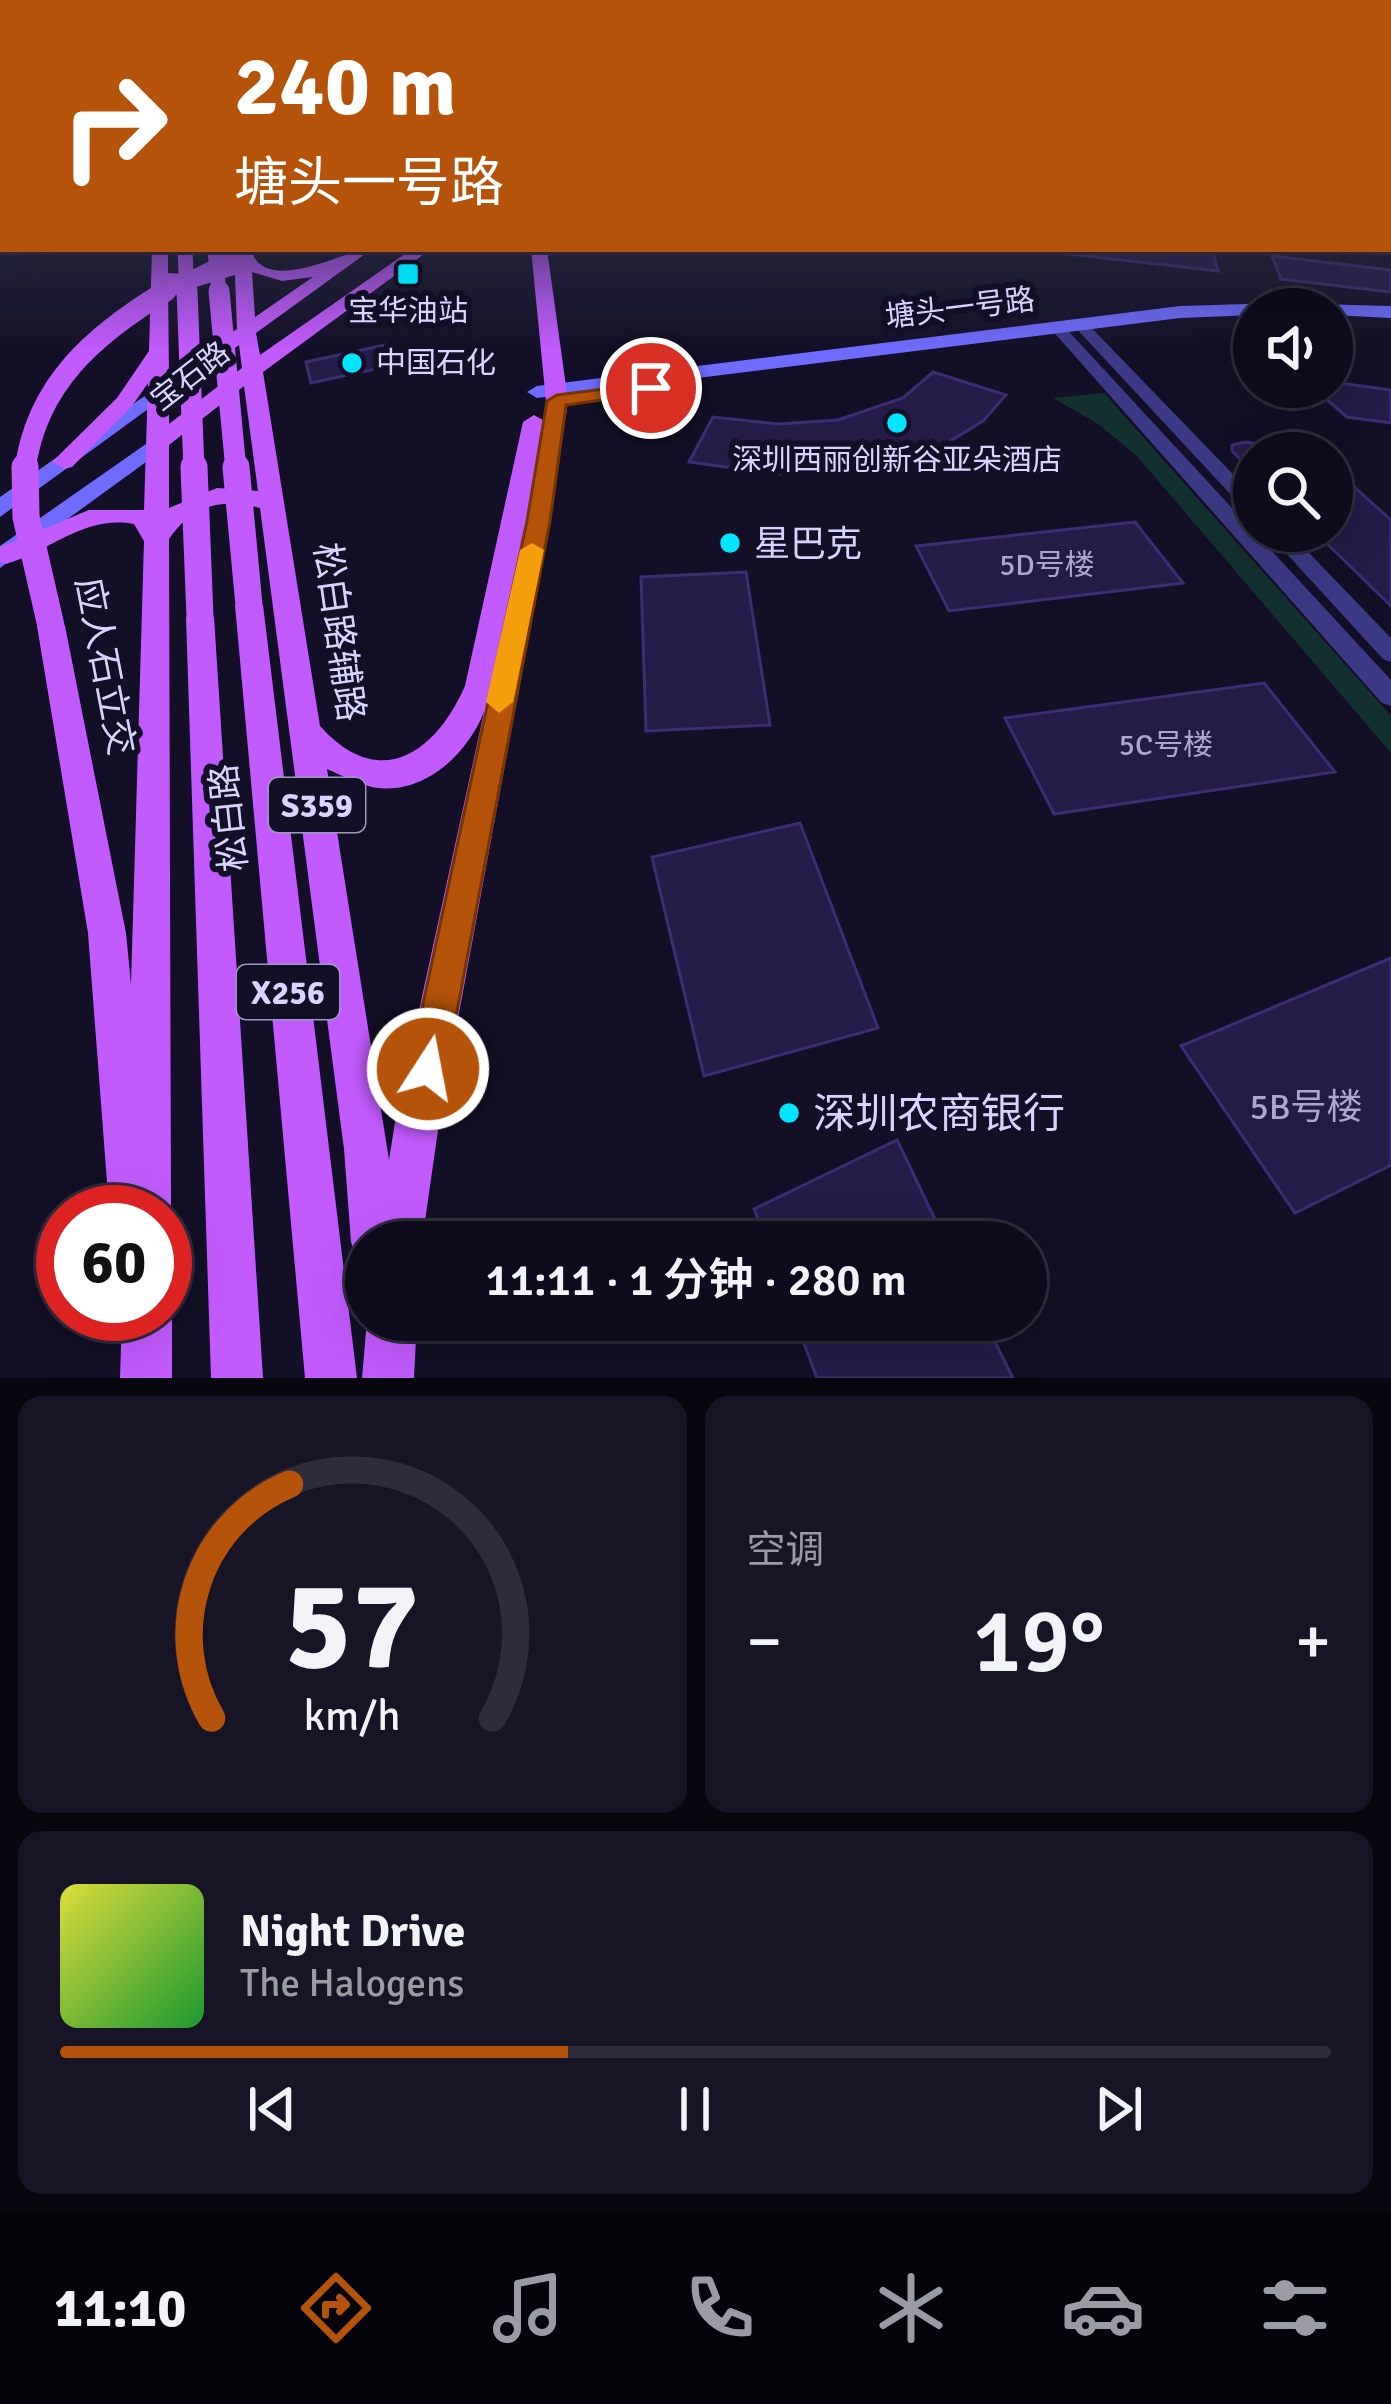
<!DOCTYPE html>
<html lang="zh">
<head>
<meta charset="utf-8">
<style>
  body { margin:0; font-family:Signika,"Noto Sans SC",sans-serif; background:#171425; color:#f1f3f6; height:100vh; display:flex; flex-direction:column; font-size:45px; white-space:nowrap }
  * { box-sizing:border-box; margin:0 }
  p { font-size:39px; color:#9b9ba3 }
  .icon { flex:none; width:66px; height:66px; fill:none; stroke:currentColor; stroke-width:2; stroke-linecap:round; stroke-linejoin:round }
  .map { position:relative; height:1378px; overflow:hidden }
  .sheet { display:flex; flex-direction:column; gap:18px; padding:18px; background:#08060f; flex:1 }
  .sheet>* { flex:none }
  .hud { position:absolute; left:0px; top:0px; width:1392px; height:252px; box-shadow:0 12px 48px #0002,0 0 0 3px #2e2b3b; background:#b45309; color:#fff; overflow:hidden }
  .buttons { position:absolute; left:1233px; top:288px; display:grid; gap:24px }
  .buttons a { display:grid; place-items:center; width:120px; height:120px; border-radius:50%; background:#0e0b1c; box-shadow:0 12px 48px #0002,0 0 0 3px #2e2b3b; font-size:60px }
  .speed { position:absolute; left:36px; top:1185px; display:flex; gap:24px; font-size:60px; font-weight:700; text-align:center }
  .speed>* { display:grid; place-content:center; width:156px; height:156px; border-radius:50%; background:#0e0b1c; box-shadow:0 12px 48px #0002,0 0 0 3px #2e2b3b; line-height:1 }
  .speed .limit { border:18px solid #d22; background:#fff; color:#111 }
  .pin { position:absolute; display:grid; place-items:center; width:102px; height:102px; color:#fff; margin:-51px; border:6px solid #fff; border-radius:50%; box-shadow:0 3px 12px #0007 }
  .me { position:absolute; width:132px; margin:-66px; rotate:11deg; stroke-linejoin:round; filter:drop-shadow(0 0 9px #0008) }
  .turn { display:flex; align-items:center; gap:42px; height:252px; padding:0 36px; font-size:54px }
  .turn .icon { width:156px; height:156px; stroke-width:2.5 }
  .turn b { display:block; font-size:84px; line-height:102px }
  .big { font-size:90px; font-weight:600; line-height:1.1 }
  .sheet .card { flex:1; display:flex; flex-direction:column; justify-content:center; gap:18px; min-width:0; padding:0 42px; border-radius:24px; background:#171425 }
  .sheet .dial { align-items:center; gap:0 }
  .dial svg { height:312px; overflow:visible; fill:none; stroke:#2e2b3b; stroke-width:7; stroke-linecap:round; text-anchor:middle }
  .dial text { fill:#f1f3f6; stroke:none }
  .song { display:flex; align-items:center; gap:36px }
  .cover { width:144px; height:144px; border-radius:18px; background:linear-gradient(135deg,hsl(60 70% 55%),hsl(130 70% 35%)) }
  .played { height:12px; border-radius:6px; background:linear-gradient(90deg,#b45309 40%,#2e2b3b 40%) }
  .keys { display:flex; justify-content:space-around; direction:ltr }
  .heat { display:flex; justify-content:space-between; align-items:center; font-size:66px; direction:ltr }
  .sheet .tiles { flex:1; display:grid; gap:18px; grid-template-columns:1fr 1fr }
  .card:last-child { grid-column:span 2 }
  .trip { position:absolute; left:345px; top:1221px; width:702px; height:120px; border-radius:60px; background:#0e0b1c; box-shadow:0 12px 48px #0002,0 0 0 3px #2e2b3b; font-weight:600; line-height:120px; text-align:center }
  .tabs { display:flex; height:192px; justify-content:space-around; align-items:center; background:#06040b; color:#9b9ba3 }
  .tabs .icon { width:84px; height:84px }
  .tabs .selected { color:#b45309 }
  .tabs b { font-size:54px; color:#f1f3f6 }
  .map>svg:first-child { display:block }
  .green { fill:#12302f }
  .building { fill:#241b47; stroke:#3b2d73; stroke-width:3 }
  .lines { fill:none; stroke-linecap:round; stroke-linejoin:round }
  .street { fill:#3d3a85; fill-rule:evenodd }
  .secondary { fill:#6f6bff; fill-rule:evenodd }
  .primary { fill:#c25bff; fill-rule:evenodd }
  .primary-bridge-far2 { stroke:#c25bff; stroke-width:15 }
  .primary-bridge-far1 { stroke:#c25bff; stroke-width:21 }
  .primary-bridge { stroke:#c25bff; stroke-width:27 }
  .route { fill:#b45309; stroke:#753606; stroke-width:3 }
  .slow { fill:#f59e0b }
  .poi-dot { fill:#00e5ff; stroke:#130f26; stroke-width:4.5 }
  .labels { text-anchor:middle; stroke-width:12; stroke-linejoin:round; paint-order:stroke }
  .far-street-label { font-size:30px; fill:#d9d4ff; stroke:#130f26 }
  .far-poi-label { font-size:30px; fill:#d9d4ff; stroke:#130f26 }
  .number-label { font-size:30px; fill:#aca6d1 }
  .shield { fill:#130f26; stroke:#9e99be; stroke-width:3 }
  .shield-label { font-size:33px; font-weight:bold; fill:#d9d4ff }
  .poi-label { font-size:36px; fill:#d9d4ff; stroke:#130f26; text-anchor:start }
  .street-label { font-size:36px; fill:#d9d4ff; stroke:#130f26 }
  .near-number-label { font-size:36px; fill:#aca6d1 }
  .near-poi-label { font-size:42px; fill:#d9d4ff; stroke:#130f26; text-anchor:start }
</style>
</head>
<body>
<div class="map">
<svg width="1391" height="1378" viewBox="0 0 1391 1378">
  <rect width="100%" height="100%" fill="#130f26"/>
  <path class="green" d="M1104,393L1391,716V753L1137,456L1098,424L1053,398Z"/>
  <path class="building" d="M1051,249H1212L1218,271L1051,252Z
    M1272,256L1391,270V292L1281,279Z
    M390,344L399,364L311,383L306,362Z
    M933,372L1006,395L983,421L947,443L872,466L780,474L689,462L713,417L778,424L838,420L903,398Z
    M1332,382L1391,390V423L1347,417L1312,387H1332Z
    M1246,442L1315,453H1254V473L1232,451V445Z
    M1332,467L1391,520V606L1314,531H1332Z
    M1135,522L1183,583L949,611L916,546Z
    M746,572L770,725L646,731L641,577Z
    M1264,683L1335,772L1054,814L1005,718Z
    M800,823L878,1028L704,1076L652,857Z
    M1391,958V1165L1295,1213L1181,1046Z
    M897,1140L946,1242H767L754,1209Z
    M795,1320H984L1013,1378H817Z"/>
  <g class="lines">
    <path class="street" d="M0,183H3V189H0Z
      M1074,320H1084L1254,496V514L1247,512L1074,326Z
      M1051,323H1061L1391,680V706L1382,703L1051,329Z
      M1266,531H1288L1391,638V662L1383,659Z"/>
    <path class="secondary" d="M1281,303L1391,306V318L1332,315V309H1254V315L1180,318L537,398L527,392L537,386L1180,306Z
      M159,386L166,388V396L0,517V497Z
      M156,437L167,444L164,449L0,568V546Z"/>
    <path class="primary" d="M152,249H168V273L205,275L230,263L234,249H250C266,298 344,249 372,249L256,333L260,355L412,249H431L263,372L320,726C379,792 435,754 465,686L523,422L534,415L543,420L546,401L531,249H547L568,401L550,521L440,1116L422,1242H366V1262L357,1259L351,1242L344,1149L260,508C223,497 191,506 169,539L171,1212L165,1227V1212H111L109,1208L88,933L37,626L51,616L65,626L126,933L131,985L144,541L134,524C84,515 51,551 6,564L0,562V547L89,510H144L148,383L132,406L72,467L64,469L52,462L117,398L149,351ZM252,272L282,281L313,277L255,317ZM235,275L237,329L169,376L168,284L196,287ZM239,345L242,368L169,424V391ZM244,386L258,491L217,488L169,508V445ZM484,712L396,1116L389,1160L327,769C341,775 357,784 372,787C422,797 467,755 484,712Z
      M249,595L263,605L357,1378H305L235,605Z
      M200,607L214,617L263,1378H211L186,617Z
      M165,1298L172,1314V1378H120L122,1314H165Z
      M367,1320H417L414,1378H362Z"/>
    <path class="primary-bridge-far2" d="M215,250L219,294
      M185,252L187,294
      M161,294L250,249"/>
    <path class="primary-bridge-far1" d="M187,291L194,470
      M219,291L236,470
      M25,470C36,384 95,334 166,291"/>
    <path class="primary-bridge" d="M25,467L26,517L51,626
      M194,467L200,617
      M236,467L249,605"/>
  </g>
  <linearGradient id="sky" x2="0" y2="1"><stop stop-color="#0a0815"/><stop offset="0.45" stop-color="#333752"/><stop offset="1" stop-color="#333752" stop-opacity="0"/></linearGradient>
  <rect width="1391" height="351" fill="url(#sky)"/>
  <path class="route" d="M651,383L658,384V392L566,405L550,521L446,1069L441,1082L428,1088L414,1082L409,1069L527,521L547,401L557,395Z"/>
  <path class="slow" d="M532,543L544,550L513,702L499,713L486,702L520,550Z"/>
  <g class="poi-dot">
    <rect x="396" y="262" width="24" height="24" rx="6"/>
    <circle cx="352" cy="363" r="12"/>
    <circle cx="897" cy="423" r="12"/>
    <circle cx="730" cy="543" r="12"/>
    <circle cx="789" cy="1113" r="12"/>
  </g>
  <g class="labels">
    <g class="far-street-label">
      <text transform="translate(960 308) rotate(-7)" y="10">塘头一号路</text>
      <text transform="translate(190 376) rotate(-38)" y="10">宝石路</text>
    </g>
    <g class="far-poi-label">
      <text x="408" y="321">宝华油站</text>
      <text x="376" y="373" text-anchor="start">中国石化</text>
      <text x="897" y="470">深圳西丽创新谷亚朵酒店</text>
    </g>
    <g class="number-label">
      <text x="1047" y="575">5D号楼</text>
      <text x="1166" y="755">5C号楼</text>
    </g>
    <g class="shield">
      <rect x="269" y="778" width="96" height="54" rx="9"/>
      <rect x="237" y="965" width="102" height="54" rx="9"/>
    </g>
    <g class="shield-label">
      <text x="317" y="817">S359</text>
      <text x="288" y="1004">X256</text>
    </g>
    <g class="poi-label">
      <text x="754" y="556">星巴克</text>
    </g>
    <g class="street-label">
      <text transform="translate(340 632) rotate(82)" y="13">松白路辅路</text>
      <text transform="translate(106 666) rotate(79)" y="13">应人石立交</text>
      <text transform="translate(228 818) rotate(-96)" y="13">松白路</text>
    </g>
    <g class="near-number-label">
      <text x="1306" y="1119">5B号楼</text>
    </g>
    <g class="near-poi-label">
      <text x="813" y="1128">深圳农商银行</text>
    </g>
  </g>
</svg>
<div class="buttons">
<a><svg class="icon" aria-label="sound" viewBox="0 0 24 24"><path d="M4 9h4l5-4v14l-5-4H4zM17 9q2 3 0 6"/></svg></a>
<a><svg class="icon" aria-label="search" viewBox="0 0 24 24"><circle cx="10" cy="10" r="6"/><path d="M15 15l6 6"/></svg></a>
</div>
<div class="speed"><div class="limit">60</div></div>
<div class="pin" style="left:651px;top:388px;background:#d93025"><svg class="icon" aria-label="arrive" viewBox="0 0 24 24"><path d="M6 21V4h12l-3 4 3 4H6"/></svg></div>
<svg class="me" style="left:428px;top:1069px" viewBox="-20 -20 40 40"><circle r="17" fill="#b45309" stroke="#fff" stroke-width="3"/><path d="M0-11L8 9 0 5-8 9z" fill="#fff"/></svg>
<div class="trip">11:11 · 1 分钟 · 280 m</div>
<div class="hud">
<div class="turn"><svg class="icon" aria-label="right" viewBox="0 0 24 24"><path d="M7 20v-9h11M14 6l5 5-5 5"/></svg><div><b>240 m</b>塘头一号路</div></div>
</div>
</div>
<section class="sheet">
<div class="tiles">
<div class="card dial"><svg viewBox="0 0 100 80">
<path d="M14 69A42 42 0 1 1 86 69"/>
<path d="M14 69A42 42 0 0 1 34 9" stroke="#b45309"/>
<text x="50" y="56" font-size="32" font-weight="700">57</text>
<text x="50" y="72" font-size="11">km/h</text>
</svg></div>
<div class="card"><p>空调</p>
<div class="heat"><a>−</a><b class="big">19°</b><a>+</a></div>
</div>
<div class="card">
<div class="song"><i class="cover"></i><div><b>Night Drive</b><p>The Halogens</p></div></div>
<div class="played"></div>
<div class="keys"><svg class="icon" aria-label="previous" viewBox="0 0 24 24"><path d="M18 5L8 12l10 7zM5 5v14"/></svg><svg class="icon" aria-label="pause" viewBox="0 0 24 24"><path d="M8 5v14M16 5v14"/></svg><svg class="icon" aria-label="next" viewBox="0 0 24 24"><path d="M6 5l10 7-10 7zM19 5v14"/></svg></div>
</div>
</div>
</section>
<nav class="tabs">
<b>11:10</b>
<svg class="icon selected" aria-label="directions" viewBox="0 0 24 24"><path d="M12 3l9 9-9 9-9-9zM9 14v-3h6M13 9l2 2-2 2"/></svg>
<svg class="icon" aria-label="music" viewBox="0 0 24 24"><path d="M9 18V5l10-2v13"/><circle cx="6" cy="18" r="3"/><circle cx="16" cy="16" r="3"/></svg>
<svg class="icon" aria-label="phone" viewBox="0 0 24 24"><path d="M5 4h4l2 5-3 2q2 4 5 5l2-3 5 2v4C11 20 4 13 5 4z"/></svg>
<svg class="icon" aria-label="climate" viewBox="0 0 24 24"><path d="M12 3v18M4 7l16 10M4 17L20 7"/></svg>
<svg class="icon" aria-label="car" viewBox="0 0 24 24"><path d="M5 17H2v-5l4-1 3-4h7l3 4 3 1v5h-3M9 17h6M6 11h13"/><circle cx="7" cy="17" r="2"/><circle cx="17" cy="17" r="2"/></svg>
<svg class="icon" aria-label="filters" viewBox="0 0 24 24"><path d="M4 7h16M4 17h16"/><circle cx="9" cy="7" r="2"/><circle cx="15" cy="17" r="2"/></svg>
</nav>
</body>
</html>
